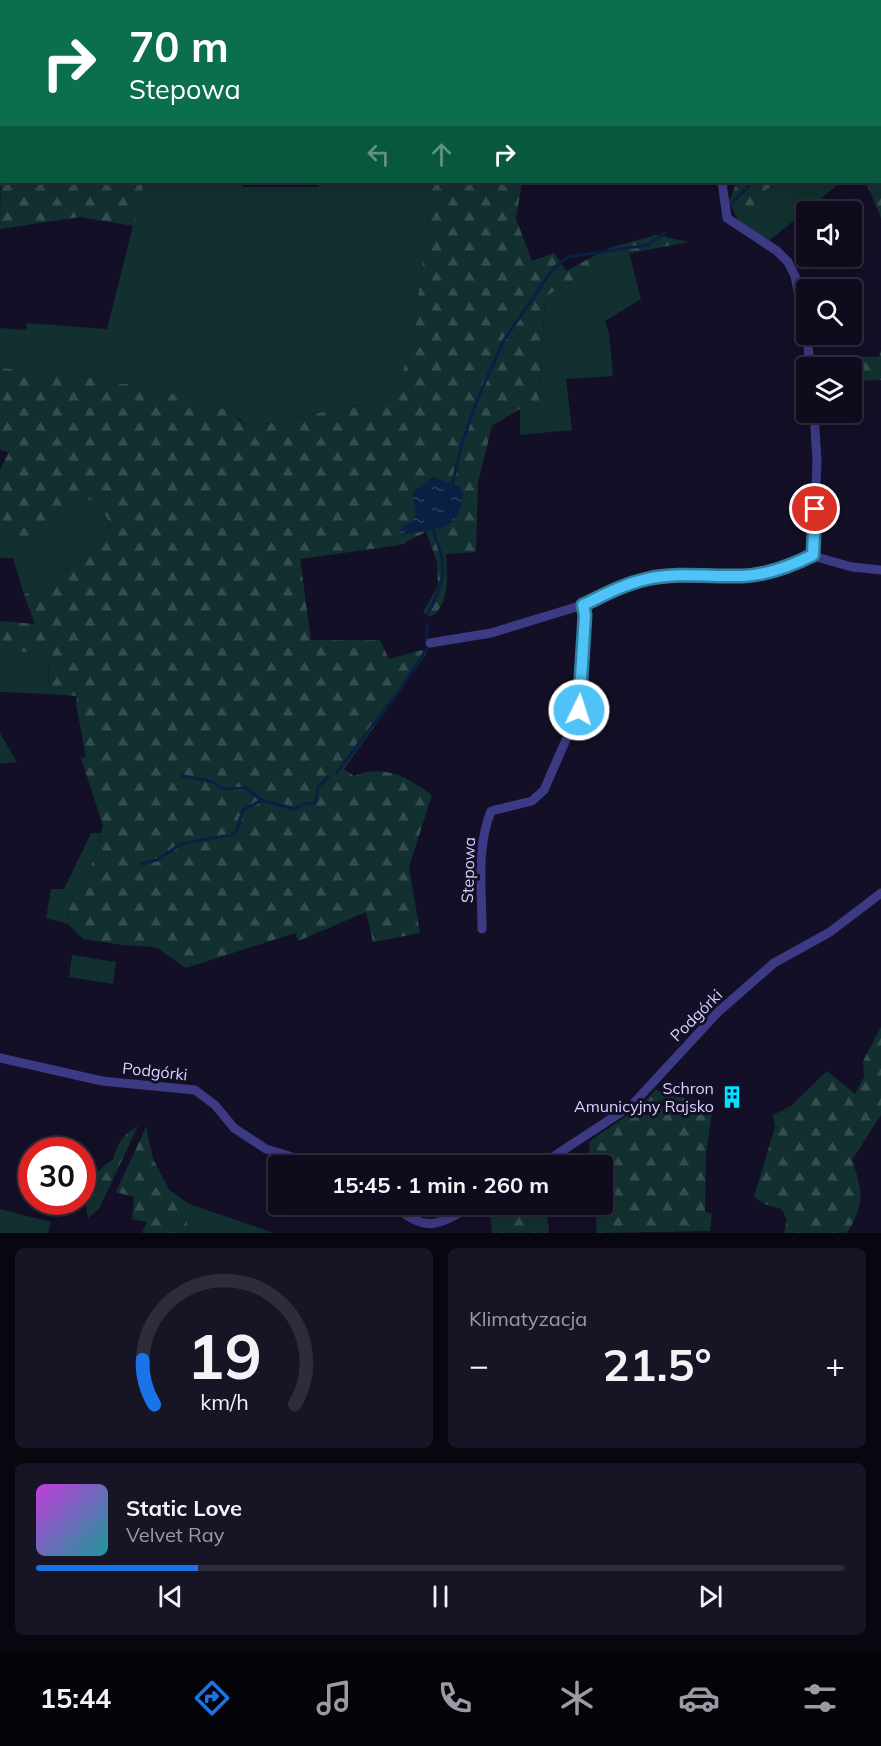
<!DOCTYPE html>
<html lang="pl">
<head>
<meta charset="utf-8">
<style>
  body { margin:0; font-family:Mulish,sans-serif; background:#171425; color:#f1f3f6; height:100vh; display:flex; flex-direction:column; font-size:22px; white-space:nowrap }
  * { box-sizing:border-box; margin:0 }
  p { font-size:20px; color:#9b9ba3 }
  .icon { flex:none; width:33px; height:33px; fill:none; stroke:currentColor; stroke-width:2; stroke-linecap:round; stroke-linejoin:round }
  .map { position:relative; height:1233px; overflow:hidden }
  .sheet { display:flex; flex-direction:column; gap:15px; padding:15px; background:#08060f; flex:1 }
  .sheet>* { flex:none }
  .top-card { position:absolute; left:0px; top:0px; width:882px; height:183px; box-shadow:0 3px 15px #0003,0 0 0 2px #2e2b3b; background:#0b6e4f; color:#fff; overflow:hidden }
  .tools { position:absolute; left:796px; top:201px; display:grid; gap:12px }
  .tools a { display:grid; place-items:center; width:66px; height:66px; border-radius:6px; background:#0e0b1c; box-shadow:0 3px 15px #0003,0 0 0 2px #2e2b3b; font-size:30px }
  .speed { position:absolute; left:18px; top:1137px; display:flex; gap:12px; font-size:30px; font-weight:700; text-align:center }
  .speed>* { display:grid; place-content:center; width:78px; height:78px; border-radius:50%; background:#0e0b1c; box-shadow:0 3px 15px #0003,0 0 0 2px #2e2b3b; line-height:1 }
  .speed .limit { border:9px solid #d22; background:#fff; color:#111 }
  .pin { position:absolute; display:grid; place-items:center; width:51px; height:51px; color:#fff; margin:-26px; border:3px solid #fff; border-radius:50%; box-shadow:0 2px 6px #0007 }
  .me { position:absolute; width:66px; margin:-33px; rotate:4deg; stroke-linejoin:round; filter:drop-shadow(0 0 4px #0008) }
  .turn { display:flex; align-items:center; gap:21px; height:126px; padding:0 30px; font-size:27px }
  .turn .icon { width:78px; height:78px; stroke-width:2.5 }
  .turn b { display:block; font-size:42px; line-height:51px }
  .lanes { display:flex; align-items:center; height:57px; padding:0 30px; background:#0003; justify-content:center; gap:30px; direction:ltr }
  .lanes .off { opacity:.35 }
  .big { font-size:45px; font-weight:700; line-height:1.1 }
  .sheet .tile { flex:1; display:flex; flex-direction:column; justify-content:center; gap:9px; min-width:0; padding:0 21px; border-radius:9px; background:#171425 }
  .sheet .dial { align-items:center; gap:0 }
  .dial svg { height:156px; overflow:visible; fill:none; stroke:#2e2b3b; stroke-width:7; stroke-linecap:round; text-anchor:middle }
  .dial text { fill:#f1f3f6; stroke:none }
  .song { display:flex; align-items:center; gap:18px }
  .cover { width:72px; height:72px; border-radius:9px; background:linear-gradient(135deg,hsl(290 70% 55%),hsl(180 70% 35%)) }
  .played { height:6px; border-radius:3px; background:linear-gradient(90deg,#1a73e8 20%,#2e2b3b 20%) }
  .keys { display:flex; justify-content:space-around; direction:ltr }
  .heat { display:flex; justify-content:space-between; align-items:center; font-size:33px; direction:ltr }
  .sheet .tiles { flex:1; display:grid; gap:15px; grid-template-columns:1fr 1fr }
  .tile:last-child { grid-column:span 2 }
  .trip { position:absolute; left:268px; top:1155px; width:345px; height:60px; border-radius:6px; background:#0e0b1c; box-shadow:0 3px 15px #0003,0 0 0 2px #2e2b3b; font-weight:700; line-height:60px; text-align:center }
  .tabs { display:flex; height:96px; justify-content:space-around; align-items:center; background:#06040b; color:#9b9ba3 }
  .tabs .icon { width:42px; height:42px }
  .tabs .current { color:#1a73e8 }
  .tabs b { font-size:27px; color:#f1f3f6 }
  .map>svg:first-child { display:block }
  .grass { fill:#12302f }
  .forest { fill:url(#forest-firs) }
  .water { fill:url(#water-ripples) }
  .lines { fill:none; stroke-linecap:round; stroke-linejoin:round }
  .stream { stroke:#0a1f44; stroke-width:3 }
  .street { stroke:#3d3a85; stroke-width:9 }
  .secondary { stroke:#6f6bff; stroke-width:14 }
  .route-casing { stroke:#337fa1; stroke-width:15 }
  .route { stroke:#4fc3f7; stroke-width:10 }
  .labels { text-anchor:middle; stroke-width:6; stroke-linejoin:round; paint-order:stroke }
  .street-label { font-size:16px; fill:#d9d4ff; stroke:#130f26 }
  .poi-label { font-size:16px; fill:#d9d4ff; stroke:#130f26; text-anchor:end }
</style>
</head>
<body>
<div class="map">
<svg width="881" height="1233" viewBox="0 0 881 1233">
  <defs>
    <pattern id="forest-firs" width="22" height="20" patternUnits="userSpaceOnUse" patternTransform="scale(1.5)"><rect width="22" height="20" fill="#12302f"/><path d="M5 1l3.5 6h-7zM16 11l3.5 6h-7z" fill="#344d4e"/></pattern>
    <pattern id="water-ripples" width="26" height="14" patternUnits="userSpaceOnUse" patternTransform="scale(1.5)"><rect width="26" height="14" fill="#0a1f44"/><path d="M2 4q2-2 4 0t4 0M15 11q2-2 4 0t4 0" fill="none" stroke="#2d3f60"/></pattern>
  </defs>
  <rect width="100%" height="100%" fill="#130f26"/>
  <path class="grass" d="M732,0H831L832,1H731Z
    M144,182H242L243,187H318L319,182H433L413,337L395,398L248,427L240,419L136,383L109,385L82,375L0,368V328L27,330V323L107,329Z
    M784,182H820L825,184L828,182H841L769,241L739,222L767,189Z
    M629,252L641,299L605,321L609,333L613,376L566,379L572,430L520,435V409L539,405L545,297L610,257Z
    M94,497L109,521L103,544L90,556L24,595L13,558H0V536L28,540L46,533L72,507Z
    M0,649L49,655L48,694L0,692Z
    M0,733L17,762L0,764Z
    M91,833H101L95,858L69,904L68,924L46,918L51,889H64Z
    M72,955L116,962L113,984L69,977Z
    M168,1189L189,1204L274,1233H187V1223Z
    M0,1209L51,1222L48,1233H0Z"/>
  <path class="forest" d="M881,147V218L866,182H880Z
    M1,160L2,182H144L134,226L80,217L0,229Z
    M433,182H522L516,219L532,261L554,253L566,271L609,248L656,235L689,242L610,257L545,297L539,405L520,409L492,426L478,482L476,552L446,554C447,572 451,606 430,617L423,612L438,586L437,562L426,532L400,545L300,559L311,640H380L389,659L422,650L427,653L344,769L354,776C384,764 408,777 432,795L409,867L420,933L373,942L366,912L298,941L295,933L186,968L156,947L122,945L83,939L68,924L69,904L95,858L103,826L81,758L86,757L76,704L77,696L48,694L49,655L0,649V621L35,624L24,595L90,556L103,544L109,521L94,498L72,507L46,533L28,540L0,536V470L9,452L0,450V368L82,375L109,385L136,383L226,410L248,427L395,398L413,337Z
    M737,182H784L767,189L739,222L729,201Z
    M881,351V380L852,381V368L816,367L815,356L879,357Z
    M881,1027V1115L852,1160C863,1192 865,1204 847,1233H784L787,1221L782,1209L767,1205L754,1197L775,1127L773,1115L791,1106L827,1071L855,1094L864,1077L863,1061Z
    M655,1090L713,1106L706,1154L705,1211L712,1214L710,1231L597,1233L595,1205L603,1204V1166L591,1165L589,1142C612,1124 638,1112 655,1090Z
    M138,1126L99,1209L88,1218C82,1194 91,1172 113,1160C118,1143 122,1135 138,1126Z
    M146,1127L153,1159L187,1223V1233H142L147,1222L132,1219L134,1197L116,1192Z
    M489,1205H546L549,1233H492Z"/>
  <path class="water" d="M433,477L460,487L463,494L461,507L453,522L439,529L403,535L398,530C424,517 414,513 413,492Z"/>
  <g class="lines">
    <path class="stream" d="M880,98L881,97
      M728,207L753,182
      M452,485L462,443L478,398L504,340L553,269L568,257L648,245L665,233
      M427,615C438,592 448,578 440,550C437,540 433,537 434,527
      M426,639L427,625
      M337,772L401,688L426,650
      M182,776L210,781L225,789L246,788L262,800L295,809L303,804L315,803L318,787L328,777
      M141,864L157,860L181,844L231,835L236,832L243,810L262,800"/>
    <path class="street" d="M724,2L725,0
      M722,182L727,218L777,251L788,262L795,276L807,333
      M807,334L810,368
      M813,556L817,462L814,412
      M430,643L491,633L583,605L622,586L649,578L717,574L744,576L796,563L813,556L852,567L881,570
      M482,929C482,890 476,848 491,811L532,801L544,790L579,710L585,615L583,605
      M0,1058L102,1081L195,1090L215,1105L234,1128L266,1149L322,1166
      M539,1166L632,1105L718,1012L774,963L830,932L881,893
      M393,1204C423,1233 440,1227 472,1204"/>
    <path class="secondary" d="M33,0V2
      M0,146L2,145"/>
  </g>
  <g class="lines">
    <g class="route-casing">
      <path id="route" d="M579,710L585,615L583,605C604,595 624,584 647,579C678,572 711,577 743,576C766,575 793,565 813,555L815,509"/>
    </g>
    <use href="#route" class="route"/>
  </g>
  <defs>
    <g id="building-bare" transform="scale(1.8)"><path d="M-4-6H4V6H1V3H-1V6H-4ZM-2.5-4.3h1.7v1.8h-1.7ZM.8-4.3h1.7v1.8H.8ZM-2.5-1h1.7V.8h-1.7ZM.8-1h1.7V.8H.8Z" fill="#00e5ff" stroke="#130f26" stroke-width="2.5" paint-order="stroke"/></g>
  </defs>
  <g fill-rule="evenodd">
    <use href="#building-bare" x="732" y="1097"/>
  </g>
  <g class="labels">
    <g class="street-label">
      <text transform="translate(468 870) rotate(-88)" y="6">Stepowa</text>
      <text transform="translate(696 1015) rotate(-45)" y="6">Podgórki</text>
      <text transform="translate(155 1071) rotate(6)" y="6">Podgórki</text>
    </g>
    <g class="poi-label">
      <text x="714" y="1094">Schron<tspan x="714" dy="18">Amunicyjny Rajsko</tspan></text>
    </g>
  </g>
</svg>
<div class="tools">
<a><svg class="icon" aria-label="sound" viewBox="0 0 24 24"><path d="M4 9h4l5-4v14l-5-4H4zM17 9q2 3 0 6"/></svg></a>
<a><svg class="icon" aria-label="search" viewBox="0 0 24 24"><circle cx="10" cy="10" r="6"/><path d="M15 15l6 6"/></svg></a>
<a><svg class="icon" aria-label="layers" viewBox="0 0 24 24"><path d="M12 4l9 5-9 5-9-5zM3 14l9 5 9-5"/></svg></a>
</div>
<div class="speed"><div class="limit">30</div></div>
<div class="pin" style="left:815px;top:509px;background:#d93025"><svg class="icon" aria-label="arrive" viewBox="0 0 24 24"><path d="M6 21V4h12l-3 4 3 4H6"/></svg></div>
<svg class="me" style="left:579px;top:710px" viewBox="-20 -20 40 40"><circle r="17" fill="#4fc3f7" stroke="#fff" stroke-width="3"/><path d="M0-11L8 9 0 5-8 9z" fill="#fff"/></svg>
<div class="trip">15:45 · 1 min · 260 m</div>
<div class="top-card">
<div class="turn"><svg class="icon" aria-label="right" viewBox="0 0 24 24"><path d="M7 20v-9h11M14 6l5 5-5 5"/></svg><div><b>70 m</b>Stepowa</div></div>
<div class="lanes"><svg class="icon off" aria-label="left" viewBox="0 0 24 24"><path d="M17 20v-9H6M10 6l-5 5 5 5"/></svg><svg class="icon off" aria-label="ahead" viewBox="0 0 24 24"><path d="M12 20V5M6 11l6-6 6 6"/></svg><svg class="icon" aria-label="right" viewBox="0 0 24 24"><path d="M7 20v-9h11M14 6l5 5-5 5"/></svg></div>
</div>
</div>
<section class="sheet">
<div class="tiles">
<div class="tile dial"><svg viewBox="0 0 100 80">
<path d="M14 69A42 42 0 1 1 86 69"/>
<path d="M14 69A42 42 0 0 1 8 46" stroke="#1a73e8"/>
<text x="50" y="56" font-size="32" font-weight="700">19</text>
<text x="50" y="72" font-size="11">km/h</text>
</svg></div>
<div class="tile"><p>Klimatyzacja</p>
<div class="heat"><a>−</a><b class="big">21.5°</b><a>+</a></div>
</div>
<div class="tile">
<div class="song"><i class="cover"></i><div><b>Static Love</b><p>Velvet Ray</p></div></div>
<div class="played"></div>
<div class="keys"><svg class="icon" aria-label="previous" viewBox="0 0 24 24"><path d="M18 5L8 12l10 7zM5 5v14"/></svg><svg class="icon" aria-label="pause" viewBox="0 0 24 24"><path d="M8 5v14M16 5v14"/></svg><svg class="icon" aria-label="next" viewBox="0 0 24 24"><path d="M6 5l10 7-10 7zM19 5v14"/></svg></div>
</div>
</div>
</section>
<nav class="tabs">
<b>15:44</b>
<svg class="icon current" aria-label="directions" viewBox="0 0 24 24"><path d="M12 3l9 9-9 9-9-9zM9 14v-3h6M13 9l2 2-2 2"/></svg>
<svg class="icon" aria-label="music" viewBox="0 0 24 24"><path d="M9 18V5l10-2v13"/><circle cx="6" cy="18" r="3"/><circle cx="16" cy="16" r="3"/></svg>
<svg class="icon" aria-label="phone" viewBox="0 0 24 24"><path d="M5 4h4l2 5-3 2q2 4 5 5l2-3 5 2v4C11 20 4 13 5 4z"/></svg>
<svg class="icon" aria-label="climate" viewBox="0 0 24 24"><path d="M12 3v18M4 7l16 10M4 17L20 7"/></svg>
<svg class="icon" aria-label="car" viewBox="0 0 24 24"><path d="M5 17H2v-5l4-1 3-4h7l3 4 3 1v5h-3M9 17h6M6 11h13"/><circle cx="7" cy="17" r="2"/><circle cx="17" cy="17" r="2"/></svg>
<svg class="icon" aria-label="filters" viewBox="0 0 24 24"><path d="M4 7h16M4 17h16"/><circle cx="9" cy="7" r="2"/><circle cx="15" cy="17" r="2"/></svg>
</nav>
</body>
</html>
